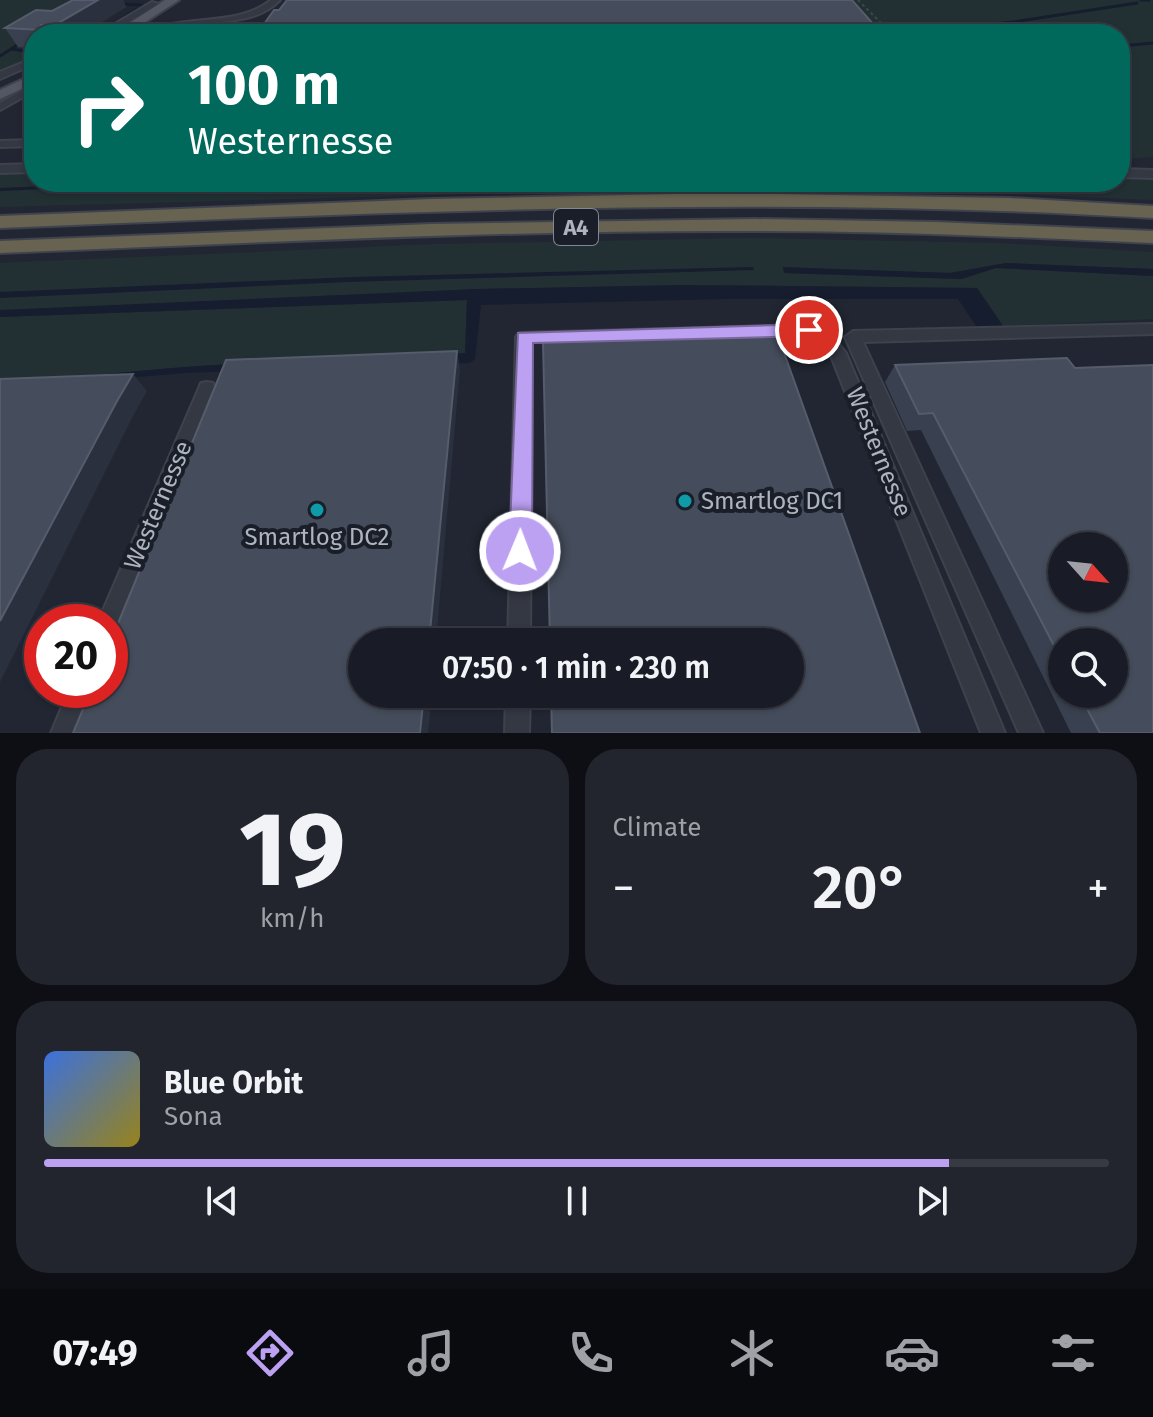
<!DOCTYPE html>
<html lang="en">
<head>
<meta charset="utf-8">
<style>
  body { margin:0; font-family:"Fira Sans",sans-serif; background:#22252e; color:#f1f3f6; height:100vh; display:flex; flex-direction:column; font-size:30px; white-space:nowrap }
  * { box-sizing:border-box; margin:0 }
  p { font-size:26px; color:#9fa1a7 }
  .icon { flex:none; width:44px; height:44px; fill:none; stroke:currentColor; stroke-width:2; stroke-linecap:round; stroke-linejoin:round }
  .map { position:relative; height:733px; overflow:hidden }
  .side { display:flex; flex-direction:column; gap:16px; padding:16px; background:#0e0f15; flex:1 }
  .side>* { flex:none }
  .hud { position:absolute; left:24px; top:24px; width:1106px; height:168px; border-radius:32px; box-shadow:0 2px 6px #0004,0 0 0 2px #373a43; background:#00695c; color:#fff; overflow:hidden }
  .needle { width:52px; rotate:117deg }
  .controls { position:absolute; left:1048px; top:532px; display:grid; gap:16px }
  .controls a { display:grid; place-items:center; width:80px; height:80px; border-radius:50%; background:#191c26; box-shadow:0 2px 6px #0004,0 0 0 2px #373a43; font-size:40px }
  .speed { position:absolute; left:24px; top:604px; display:flex; gap:16px; font-size:40px; font-weight:700; text-align:center }
  .speed>* { display:grid; place-content:center; width:104px; height:104px; border-radius:50%; background:#191c26; box-shadow:0 2px 6px #0004,0 0 0 2px #373a43; line-height:1 }
  .speed .limit { border:12px solid #d22; background:#fff; color:#111 }
  .pin { position:absolute; display:grid; place-items:center; width:68px; height:68px; color:#fff; margin:-34px; border:4px solid #fff; border-radius:50%; box-shadow:0 2px 8px #0007 }
  .me { position:absolute; width:88px; margin:-44px; rotate:1deg; stroke-linejoin:round; filter:drop-shadow(0 0 6px #0008) }
  .turn { display:flex; align-items:center; gap:28px; height:168px; padding:0 32px; font-size:36px }
  .turn .icon { width:104px; height:104px; stroke-width:2.5 }
  .turn b { display:block; font-size:56px; line-height:68px }
  .big { font-size:60px; font-weight:600; line-height:1.1 }
  .side .tile { flex:1; display:flex; flex-direction:column; justify-content:center; gap:12px; min-width:0; padding:0 28px; border-radius:32px; background:#22252e }
  .side .dial { align-items:center; gap:0 }
  .dial b { font-size:104px; line-height:1 }
  .song { display:flex; align-items:center; gap:24px }
  .cover { width:96px; height:96px; border-radius:12px; background:linear-gradient(135deg,hsl(220 70% 55%),hsl(50 70% 35%)) }
  .played { height:8px; border-radius:4px; background:linear-gradient(90deg,#bca0f2 85%,#373a43 85%) }
  .keys { display:flex; justify-content:space-around; direction:ltr }
  .heat { display:flex; justify-content:space-between; align-items:center; font-size:44px; direction:ltr }
  .side .tiles { flex:1; display:grid; gap:16px; grid-template-columns:1fr 1fr }
  .tile:last-child { grid-column:span 2 }
  .trip { position:absolute; left:348px; top:628px; width:456px; height:80px; border-radius:40px; background:#191c26; box-shadow:0 2px 6px #0004,0 0 0 2px #373a43; font-weight:600; line-height:80px; text-align:center }
  .tab-bar { display:flex; height:128px; justify-content:space-around; align-items:center; background:#0a0b0f; color:#9fa1a7 }
  .tab-bar .icon { width:56px; height:56px }
  .tab-bar .selected { color:#bca0f2 }
  .tab-bar b { font-size:36px; color:#f1f3f6 }
  .map>svg:first-child { display:block }
  .green { fill:#223033 }
  .water { fill:#161d2e }
  .lines { fill:none; stroke-linecap:round; stroke-linejoin:round }
  .stream { stroke:#161d2e; stroke-width:3 }
  .minor-casing { stroke:#3d424d; stroke-width:4 }
  .major-casing { stroke:#3d424d; stroke-width:4 }
  .highway-casing { stroke:#3e434e; stroke-width:4 }
  .path { stroke:#3b494c; stroke-width:2; stroke-dasharray:3 3; stroke-linecap:butt }
  .minor { fill:#343843; fill-rule:evenodd }
  .major { fill:#525763; fill-rule:evenodd }
  .highway { fill:#686251; fill-rule:evenodd }
  .wall { fill:#39404f; fill-rule:evenodd }
  .shaded-wall { fill:#2a303e }
  .building { fill:#454c5b; stroke:#565c6b; stroke-width:2; fill-rule:evenodd }
  .route { fill:#bca0f2; stroke:#7a689d; stroke-width:2 }
  .culture-dot { fill:#0f9aa8; stroke:#191e28; stroke-width:3 }
  .labels { text-anchor:middle; stroke-width:8; stroke-linejoin:round; paint-order:stroke }
  .shield { fill:#191e28; stroke:#818692; stroke-width:2 }
  .shield-label { font-size:22px; font-weight:bold; fill:#aeb3c0 }
  .street-label { font-size:24px; fill:#aeb3c0; stroke:#191e28 }
  .poi-label { font-size:24px; fill:#aeb3c0; stroke:#191e28; text-anchor:start }
</style>
</head>
<body>
<div class="map">
<svg width="1153" height="733" viewBox="0 0 1153 733">
  <rect width="100%" height="100%" fill="#212632"/>
  <path class="green" d="M0,0H91L13,46L34,48V60L0,74Z
    M854,0H1153V157L1120,159V34H883Z
    M34,171V182H1120V176L1153,177V200L861,188L723,187L0,207V173Z
    M749,238L998,243L1153,252V269L1006,263L950,273L783,268L785,273L961,279L996,268L1153,276V319L1003,326L977,288L720,285L477,289L0,314V263L438,244Z
    M467,300L465,353L199,366L0,383V317Z"/>
  <path class="water" d="M138,182H381L241,186L182,183L0,191V188Z
    M1006,263L1153,269V276L996,268L961,279L784,273L783,267L950,273Z
    M753,267L754,270L347,282L0,298V292L352,277Z
    M677,285L977,288L1003,326H976L958,299H725L481,305L475,359L470,363L185,373L0,389C153,362 310,361 465,353L467,300L0,317V310L477,289Z"/>
  <g class="lines">
    <path class="stream" d="M1141,0H1149
      M119,4L142,5
      M113,24L137,9
      M914,32L1013,22L1137,3
      M1120,46L1153,43
      M11,49L34,52
      M0,56L19,44"/>
    <g class="minor-casing">
      <path id="minor" d="M271,0H280C256,24 223,20 192,25C175,28 160,34 143,34C181,12 235,29 271,0Z
        M152,2L159,4L108,34H98Z
        M34,58V64L0,79V72Z
        M34,84V91L0,110V103Z
        M34,140V146L0,147V141Z
        M34,164V172L0,173V165Z
        M1120,169L1153,170V178L1120,177Z
        M1153,324V334L863,342L1043,733H1019L845,337L853,331Z
        M809,325L830,334L846,353L1005,733H981L831,356L820,342L807,336L532,342L530,642H508L516,337L519,333Z
        M207,382L213,383L215,388L117,630L110,632V622H98L199,388L201,383Z
        M69,690H93L75,733H51Z
        M506,694H530L529,733H505Z"/>
    </g>
    <g class="major-casing">
      <path id="major" d="M165,0H179L127,34H113Z
        M34,74V83L0,99V90Z"/>
    </g>
    <g class="highway-casing">
      <path id="highway" d="M721,193L1010,198L1153,206V218C768,195 385,212 0,228V216L432,199Z
        M755,219L936,222L1153,231V243C1020,237 888,231 755,231C503,230 251,243 0,253V241L431,224Z"/>
    </g>
    <path class="path" d="M858,0L886,28L903,34"/>
    <use href="#minor" class="minor"/>
    <use href="#major" class="major"/>
    <use href="#highway" class="highway"/>
  </g>
  <path class="wall" d="M73,0H123L126,7L82,34H34V48L18,47L5,28L52,11Z
    M1067,358L1153,733H1071L921,430L907,431L885,382L895,365ZM1062,642L1114,694H1062Z"/>
  <path class="shaded-wall" d="M98,0H123L126,7L82,34H60L55,25Z
    M457,351L460,369L436,642H429Z
    M133,374L147,391L132,418L0,682V621L117,401Z
    M424,694H432L428,733H420Z"/>
  <path class="building" d="M73,0H98L55,25H41V30L5,28L36,10L52,11Z
    M287,0H852L882,34H257L274,10H279Z
    M777,333L920,733H552L551,694H790V642H550L543,342Z
    M457,351L429,642H362V694H424L420,733H73L91,690H110V643L226,360Z
    M1067,358L1075,368L1153,365V733H1100L1079,694H1114V642H1062V661L933,413L919,414L895,365ZM1062,546H1114V598H1062Z
    M133,374L117,401L0,621V379Z"/>
  <path class="route" d="M809,324L818,330L809,336L533,343L532,551L528,558L520,561L512,558L509,551L518,333Z"/>
  <g class="culture-dot">
    <circle cx="685" cy="501" r="8"/>
    <circle cx="317" cy="510" r="8"/>
  </g>
  <g class="labels">
    <rect class="shield" x="554" y="209" width="44" height="36" rx="6"/>
    <g class="shield-label">
      <text x="576" y="235">A4</text>
    </g>
    <g class="street-label">
      <text transform="translate(879 452) rotate(68)" y="8">Westernesse</text>
      <text transform="translate(158 505) rotate(-67)" y="8">Westernesse</text>
    </g>
    <g class="poi-label">
      <text x="701" y="509">Smartlog DC1</text>
      <text x="317" y="545" text-anchor="middle">Smartlog DC2</text>
    </g>
  </g>
</svg>
<div class="controls">
<a><svg class="needle" viewBox="-14 -14 28 28"><path d="M0-13l5 13h-10z" fill="#e53935"/><path d="M0 13l5-13h-10z" fill="#9fa1a7"/></svg></a>
<a><svg class="icon" aria-label="search" viewBox="0 0 24 24"><circle cx="10" cy="10" r="6"/><path d="M15 15l6 6"/></svg></a>
</div>
<div class="speed"><div class="limit">20</div></div>
<div class="pin" style="left:809px;top:330px;background:#d93025"><svg class="icon" aria-label="arrive" viewBox="0 0 24 24"><path d="M6 21V4h12l-3 4 3 4H6"/></svg></div>
<svg class="me" style="left:520px;top:551px" viewBox="-20 -20 40 40"><circle r="17" fill="#bca0f2" stroke="#fff" stroke-width="3"/><path d="M0-11L8 9 0 5-8 9z" fill="#fff"/></svg>
<div class="trip">07:50 · 1 min · 230 m</div>
<div class="hud">
<div class="turn"><svg class="icon" aria-label="right" viewBox="0 0 24 24"><path d="M7 20v-9h11M14 6l5 5-5 5"/></svg><div><b>100 m</b>Westernesse</div></div>
</div>
</div>
<section class="side">
<div class="tiles">
<div class="tile dial"><b>19</b><p>km/h</p></div>
<div class="tile"><p>Climate</p>
<div class="heat"><a>−</a><b class="big">20°</b><a>+</a></div>
</div>
<div class="tile">
<div class="song"><i class="cover"></i><div><b>Blue Orbit</b><p>Sona</p></div></div>
<div class="played"></div>
<div class="keys"><svg class="icon" aria-label="previous" viewBox="0 0 24 24"><path d="M18 5L8 12l10 7zM5 5v14"/></svg><svg class="icon" aria-label="pause" viewBox="0 0 24 24"><path d="M8 5v14M16 5v14"/></svg><svg class="icon" aria-label="next" viewBox="0 0 24 24"><path d="M6 5l10 7-10 7zM19 5v14"/></svg></div>
</div>
</div>
</section>
<nav class="tab-bar">
<b>07:49</b>
<svg class="icon selected" aria-label="directions" viewBox="0 0 24 24"><path d="M12 3l9 9-9 9-9-9zM9 14v-3h6M13 9l2 2-2 2"/></svg>
<svg class="icon" aria-label="music" viewBox="0 0 24 24"><path d="M9 18V5l10-2v13"/><circle cx="6" cy="18" r="3"/><circle cx="16" cy="16" r="3"/></svg>
<svg class="icon" aria-label="phone" viewBox="0 0 24 24"><path d="M5 4h4l2 5-3 2q2 4 5 5l2-3 5 2v4C11 20 4 13 5 4z"/></svg>
<svg class="icon" aria-label="climate" viewBox="0 0 24 24"><path d="M12 3v18M4 7l16 10M4 17L20 7"/></svg>
<svg class="icon" aria-label="car" viewBox="0 0 24 24"><path d="M5 17H2v-5l4-1 3-4h7l3 4 3 1v5h-3M9 17h6M6 11h13"/><circle cx="7" cy="17" r="2"/><circle cx="17" cy="17" r="2"/></svg>
<svg class="icon" aria-label="filters" viewBox="0 0 24 24"><path d="M4 7h16M4 17h16"/><circle cx="9" cy="7" r="2"/><circle cx="15" cy="17" r="2"/></svg>
</nav>
</body>
</html>
